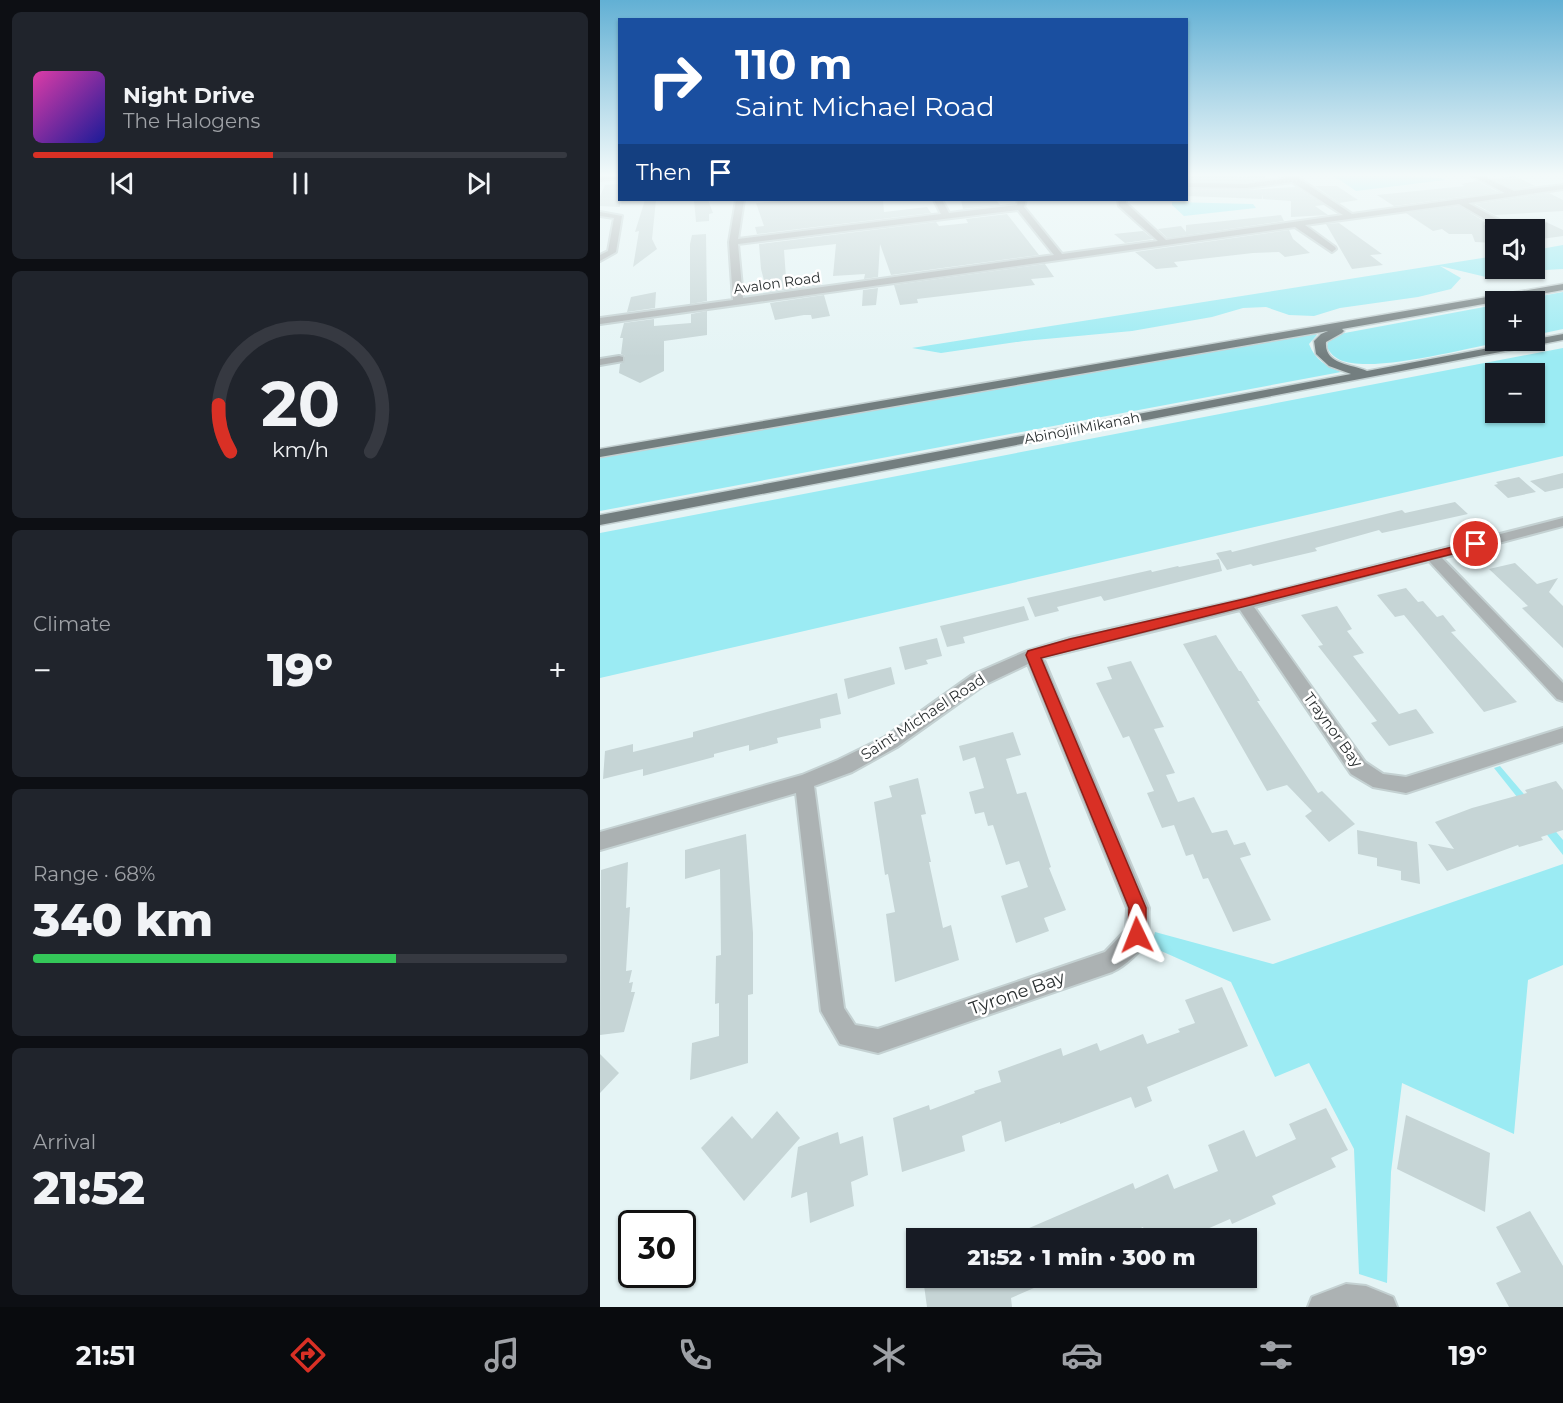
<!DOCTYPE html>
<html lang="en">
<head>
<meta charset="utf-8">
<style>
  body { margin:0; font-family:Montserrat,sans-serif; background:#20242c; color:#f1f3f6; height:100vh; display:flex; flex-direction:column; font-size:22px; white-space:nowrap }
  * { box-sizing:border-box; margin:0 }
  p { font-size:20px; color:#9ea1a6 }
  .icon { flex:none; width:33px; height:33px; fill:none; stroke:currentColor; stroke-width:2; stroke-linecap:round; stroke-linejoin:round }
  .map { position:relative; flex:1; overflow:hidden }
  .drawer { display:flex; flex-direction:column; gap:12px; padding:12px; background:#0d0f14; width:600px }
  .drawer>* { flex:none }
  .hud { position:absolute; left:18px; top:18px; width:570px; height:183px; border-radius:0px; box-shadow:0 2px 4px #0004; background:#1a4fa0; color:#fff; overflow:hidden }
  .tools { position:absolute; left:885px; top:219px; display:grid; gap:12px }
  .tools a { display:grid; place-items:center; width:60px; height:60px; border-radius:0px; background:#171b24; box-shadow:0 2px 4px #0004; font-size:30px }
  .speed { position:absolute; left:18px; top:1210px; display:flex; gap:12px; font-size:30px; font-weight:700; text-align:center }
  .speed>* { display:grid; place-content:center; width:78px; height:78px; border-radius:50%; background:#171b24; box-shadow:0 2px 4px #0004; line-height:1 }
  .speed .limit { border:3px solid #111; border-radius:9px; background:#fff; color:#111 }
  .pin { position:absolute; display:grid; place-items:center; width:51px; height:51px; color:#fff; margin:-26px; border:3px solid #fff; border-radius:50%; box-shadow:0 2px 6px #0007 }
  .me { position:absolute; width:66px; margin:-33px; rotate:358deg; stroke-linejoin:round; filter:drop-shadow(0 0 4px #0008) }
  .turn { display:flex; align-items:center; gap:21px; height:126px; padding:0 18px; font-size:27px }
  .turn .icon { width:78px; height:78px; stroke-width:2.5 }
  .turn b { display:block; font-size:42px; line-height:51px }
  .then { display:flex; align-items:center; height:57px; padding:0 18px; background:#0003; gap:12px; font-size:22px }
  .big { font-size:45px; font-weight:800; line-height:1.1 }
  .drawer .tile { flex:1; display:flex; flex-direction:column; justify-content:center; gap:9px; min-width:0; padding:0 21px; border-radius:9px; background:#20242c }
  .drawer .dial { align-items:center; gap:0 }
  .dial svg { height:156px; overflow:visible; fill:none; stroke:#363941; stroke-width:7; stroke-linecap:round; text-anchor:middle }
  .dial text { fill:#f1f3f6; stroke:none }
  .song { display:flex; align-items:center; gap:18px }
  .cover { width:72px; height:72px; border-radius:9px; background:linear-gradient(135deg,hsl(320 70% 55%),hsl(240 70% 35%)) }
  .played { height:6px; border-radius:3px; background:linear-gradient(90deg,#d93025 45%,#363941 45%) }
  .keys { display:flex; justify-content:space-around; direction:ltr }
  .heat { display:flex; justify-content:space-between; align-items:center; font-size:33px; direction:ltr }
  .charge { height:9px; border-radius:4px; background:linear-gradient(90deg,#34c759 68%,#363941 0) }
  .trip { position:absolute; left:306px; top:1228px; width:351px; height:60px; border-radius:0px; background:#171b24; box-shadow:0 2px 4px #0004; font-weight:800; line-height:60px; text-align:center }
  .menu { display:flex; height:96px; justify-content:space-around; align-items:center; background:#090b0e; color:#9ea1a6 }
  .menu .icon { width:42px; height:42px }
  .menu .selected { color:#d93025 }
  .menu b { font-size:27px; color:#f1f3f6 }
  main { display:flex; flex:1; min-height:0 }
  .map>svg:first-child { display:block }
  .green { fill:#9bebf3; fill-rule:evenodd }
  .building { fill:#c6d5d6 }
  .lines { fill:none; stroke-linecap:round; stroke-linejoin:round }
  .minor-casing { stroke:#c4d1d2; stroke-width:4 }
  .primary-casing { stroke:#c4d1d2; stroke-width:3 }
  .minor { fill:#acb2b3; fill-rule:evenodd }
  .primary { fill:#737e7f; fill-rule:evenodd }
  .route { fill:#d93025; stroke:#8d1f18; stroke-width:1.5 }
  .labels { text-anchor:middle; stroke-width:5; stroke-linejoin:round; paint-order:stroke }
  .far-street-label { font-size:14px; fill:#2b3031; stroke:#fff }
  .street-label { font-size:15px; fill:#2b3031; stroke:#fff }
  .near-street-label { font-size:18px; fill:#2b3031; stroke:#fff }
</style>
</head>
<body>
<main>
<section class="drawer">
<div class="tile">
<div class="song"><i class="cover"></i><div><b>Night Drive</b><p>The Halogens</p></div></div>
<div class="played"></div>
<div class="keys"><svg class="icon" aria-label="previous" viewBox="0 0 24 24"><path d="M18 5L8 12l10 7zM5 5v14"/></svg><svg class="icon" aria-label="pause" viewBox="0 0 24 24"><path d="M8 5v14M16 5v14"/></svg><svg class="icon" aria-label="next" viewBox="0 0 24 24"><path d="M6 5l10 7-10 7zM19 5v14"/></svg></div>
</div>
<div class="tile dial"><svg viewBox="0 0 100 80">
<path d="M14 69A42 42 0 1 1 86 69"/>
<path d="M14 69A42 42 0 0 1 8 45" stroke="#d93025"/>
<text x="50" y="56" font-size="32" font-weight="700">20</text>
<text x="50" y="72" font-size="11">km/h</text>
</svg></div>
<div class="tile"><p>Climate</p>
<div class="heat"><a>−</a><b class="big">19°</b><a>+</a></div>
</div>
<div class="tile"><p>Range · 68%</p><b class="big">340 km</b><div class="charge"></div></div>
<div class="tile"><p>Arrival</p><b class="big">21:52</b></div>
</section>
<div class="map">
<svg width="963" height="1307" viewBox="0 0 963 1307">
  <rect width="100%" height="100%" fill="#e5f4f5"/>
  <path class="green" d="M731,174L841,178L845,180L756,191Z
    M572,202L653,204L656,208L584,216L572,205Z
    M963,245V269L928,271L911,269L909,275L886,277L840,266L861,278L851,289L818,297L740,308L714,316L689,315L666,307L643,308L612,317L532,331L424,341L341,353L312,348L895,256L896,268H934L935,250Z
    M963,292V329L935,335L934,302L912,301Z
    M895,305L896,340L905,341C867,348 772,374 740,360C734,357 730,353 727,347L728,340L734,335Z
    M715,333L717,335L709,344C715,360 726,366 741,372L0,511V458Z
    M963,348V456L0,678V533ZM896,374H934V412H896Z
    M900,766L963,840V855L894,768Z
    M963,864V965L928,980L914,1134L802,1083L791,1172L787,1283L759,1274L754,1149L709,1063L675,1077L631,982L552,947L555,932L673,964Z"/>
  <path class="building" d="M586,174L648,177L649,174H665V179L647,182L586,181Z
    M915,176L935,186L914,189L893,179Z
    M877,181L898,192L794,206L777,195L865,186L861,184Z
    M20,184V207L0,206V196L5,185Z
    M715,186H737L758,200L739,203Z
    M696,187L724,205L715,206L728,215L691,217V201L663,199V194L662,199L586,196V189L647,190Z
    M949,193L963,200V211L895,215L875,204Z
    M45,200H56L52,239L57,249L33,267L39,231L35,232Z
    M94,200H108L113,213L109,214V221L96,222Z
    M189,200H283L284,212L327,207L331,213L157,234L155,227L164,226L156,203Z
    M361,200H396L400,205L363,209Z
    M859,206L885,222L883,228L890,232L895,243L875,242L872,234H849L842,229L833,231L806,213Z
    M407,214L439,255L291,275L280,244L278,277L264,279L265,274L233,276L236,244L184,250L186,278L218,274L221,285L167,292L161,269L159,244L336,222L339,226L368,223L366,219Z
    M681,215L684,221L567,238L558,229L581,226L586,232V225Z
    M946,222L963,230V236L934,240V232Z
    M739,223L782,254L770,255L783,265L752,269L726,224Z
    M689,230L693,239L710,253L685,257L679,252L653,253L574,262L578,267L556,269L535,252Z
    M543,231L553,239L525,243L514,234Z
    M106,234L107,301L90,304V244L92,235Z
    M445,264L454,277L431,279L435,285L317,299L318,303L300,305L294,285Z
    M278,288L276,305L262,306L263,290Z
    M56,292L55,308L27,312L31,297Z
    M224,295L230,316L212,319L211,315H204L175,320L170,303Z
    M107,311V335L64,341V371L40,383L19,373L20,364L25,361V356L21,354L23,338H20L24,323L54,319V326L91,323V314Z
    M963,473V488L945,492L930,481Z
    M919,477L936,492L908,498L894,485L898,484L896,482Z
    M855,502L868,514L782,533L779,530L715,548L717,551L653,566L651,564L627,570L616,553L631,550L632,552L802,510L805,513Z
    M619,559L622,571L504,601L501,596L457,607L459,611L435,617L427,598L551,570L552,572L578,566L579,567Z
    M915,563L937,584L958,578L949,592L963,606V648L922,608L928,606L889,569Z
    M806,588L818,602L823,601L837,617L843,615L856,631L851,632L917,702L884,712L804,615L795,617L777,595Z
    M424,606L429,620L363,637L365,643L347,647L340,626Z
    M737,606L752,629L747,631L764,653L753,656L799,714L816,709L834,733L789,746L771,723L777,721L718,646L723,645L701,615Z
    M616,635L639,671H641L660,701H657L718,793L722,791L755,824L729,842L705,816L712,811L687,785L667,791L583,644Z
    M337,638L342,656L326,660L328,664L305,670L299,647Z
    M531,661L564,727L554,729L575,773L566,775L578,802L594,797L612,833L627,830L634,845L645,842L651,855L640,858L671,920L633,932L608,878L603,879L593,854L586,856L574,825L562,828L547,793L554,791L529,736L523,738L496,683L512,679L507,667Z
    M291,667L295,684L248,699L244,679Z
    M237,693L241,714L220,719L221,728L177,738L178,743L149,751V745L114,754V757L43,776V769L3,779L5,751L33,744V752L93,737V732Z
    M413,732L421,755L406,759L417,794L426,792L451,867L449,868L466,910L444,918L449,931L416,943L401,896L428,887L419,861L406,865L393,825L388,826L384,812L375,814L369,792L384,788L375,757L363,761L359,746Z
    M318,778L326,814L321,815L331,862H329L343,928L351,925L359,960L295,982L286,914L295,912L288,874L285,875L274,802L292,797L289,786Z
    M956,781L963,790V830L941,837L943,840L919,847L918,845L847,871L828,844L854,849L835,822L872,808L927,793L925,790Z
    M757,830L817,842L820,884L801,880V871L777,866V858L758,854Z
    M146,834L153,933V994L148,995V1063L90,1080L92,1043L119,1036V1003L115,1004L116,956L121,955L120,869L85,879V850Z
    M28,862L26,908L30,907L26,971L32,970L29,983L33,982L31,992H35L24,1032L0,1035L1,870Z
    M622,987L648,1046L547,1087L552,1101L535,1108L531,1097L460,1124V1122L405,1142L401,1121L362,1136L365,1151L302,1172L293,1118L329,1105L330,1110L375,1093L374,1091L401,1082L398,1071L461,1048L463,1056L497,1043L500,1051L543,1034L547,1044L580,1032L578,1029L595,1023L585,1000Z
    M0,1054L19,1073L0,1093Z
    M726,1108L748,1150L731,1158L736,1167L672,1196L676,1204L632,1224L630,1219L584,1239H547L543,1227L517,1239H404L533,1183L535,1189L568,1174L574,1189L618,1171L608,1145L644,1130L656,1157L696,1139L689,1124Z
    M177,1111L200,1138L144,1201L101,1148L132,1116L152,1139Z
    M806,1115L890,1153L885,1212L797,1169Z
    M238,1132L240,1144L263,1136L268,1175L251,1182L254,1206L210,1223L207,1192L191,1198L198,1147Z
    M930,1211L963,1266V1307H909L896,1283L921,1272L896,1227Z
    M323,1278H457L411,1298L412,1307H327Z"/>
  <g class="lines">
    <g class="minor-casing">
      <path id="minor" d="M20,174V178L0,180V176Z
        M684,174H692L752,214L905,193L869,174H878L914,191L963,185V189L868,203L899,220L900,227L889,230L885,227L892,223L859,204L705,225L735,247L736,249L732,252L695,227L0,324V318L133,300L129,242L136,200H144L138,239L341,214L334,200H342L349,213L417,205L418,200H426L424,207L462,254L558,241L519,206L518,200H526V203L566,240L743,215L692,182L647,188L586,187V183L647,184L688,178ZM418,210L454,255L143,298L138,244Z
        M0,212L22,216L16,252L0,261V255L8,251L14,218L0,216Z
        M19,356L23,357V361L0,365V359Z
        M963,518V526L842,558L963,683V701L957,699L829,561L654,607L765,762L783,774L806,777L963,728V742L806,793L773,787L751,774L640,610L443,658L549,908C548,917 550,929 547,938C543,950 524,967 512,972L278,1053L240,1044L221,1011L196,793L0,850V832L202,775L238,760L285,737L372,675L427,651L470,638L644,599ZM428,664L527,908L526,930L505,952L278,1029L255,1025L244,1008L214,786L252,772L297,747L384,685Z
        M746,1284L766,1286L793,1297L797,1307H708L712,1297Z"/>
    </g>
    <g class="primary-casing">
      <path id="primary" d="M963,284V290L742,329L744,331L742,333L726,342C724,365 752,364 767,371L963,334V340L0,525V515L751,374L729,366L716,354L714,341L721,334L728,331L0,457V449Z"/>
    </g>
    <use href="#minor" class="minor"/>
    <use href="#primary" class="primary"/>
  </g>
  <linearGradient id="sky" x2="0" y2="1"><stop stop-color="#62b0d4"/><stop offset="0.49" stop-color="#f3fafa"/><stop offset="1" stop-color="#f3fafa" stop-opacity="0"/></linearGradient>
  <rect width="963" height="357" fill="url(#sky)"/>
  <path class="route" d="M876,541L882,544L880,547L441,658L546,908V935L544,941L537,944L531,941L528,935L529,908L426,655L428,651L470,639L644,599Z"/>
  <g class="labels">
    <g class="far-street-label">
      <text transform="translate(177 283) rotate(-8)" y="5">Avalon Road</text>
      <text transform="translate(482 428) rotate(-11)" y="5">Abinojii Mikanah</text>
    </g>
    <g class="street-label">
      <text transform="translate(323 717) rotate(-33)" y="5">Saint Michael Road</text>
      <text transform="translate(733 730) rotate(54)" y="5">Traynor Bay</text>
    </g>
    <g class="near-street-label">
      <text transform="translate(417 993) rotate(-19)" y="6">Tyrone Bay</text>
    </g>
  </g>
</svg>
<div class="tools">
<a><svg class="icon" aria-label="sound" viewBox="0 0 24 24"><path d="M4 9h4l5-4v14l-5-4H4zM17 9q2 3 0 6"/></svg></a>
<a>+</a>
<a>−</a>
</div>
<div class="speed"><div class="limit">30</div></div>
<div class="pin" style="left:876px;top:544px;background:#d93025"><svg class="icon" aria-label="arrive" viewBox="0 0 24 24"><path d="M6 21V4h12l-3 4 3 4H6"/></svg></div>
<svg class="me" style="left:537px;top:935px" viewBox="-20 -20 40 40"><path d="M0-17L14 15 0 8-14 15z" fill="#d93025" stroke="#fff" stroke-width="4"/></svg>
<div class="trip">21:52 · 1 min · 300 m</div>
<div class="hud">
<div class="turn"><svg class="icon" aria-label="right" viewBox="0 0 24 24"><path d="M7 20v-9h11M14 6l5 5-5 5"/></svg><div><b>110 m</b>Saint Michael Road</div></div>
<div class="then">Then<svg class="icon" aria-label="arrive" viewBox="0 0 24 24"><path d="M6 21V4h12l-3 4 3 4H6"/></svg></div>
</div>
</div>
</main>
<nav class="menu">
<b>21:51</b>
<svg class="icon selected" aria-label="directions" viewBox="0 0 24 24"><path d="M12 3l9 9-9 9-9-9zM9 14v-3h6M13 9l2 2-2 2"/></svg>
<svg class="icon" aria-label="music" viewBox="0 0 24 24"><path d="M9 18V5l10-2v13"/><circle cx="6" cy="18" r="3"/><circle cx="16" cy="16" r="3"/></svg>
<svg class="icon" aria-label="phone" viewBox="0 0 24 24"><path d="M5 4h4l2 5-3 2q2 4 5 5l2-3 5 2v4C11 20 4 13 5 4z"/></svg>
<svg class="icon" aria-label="climate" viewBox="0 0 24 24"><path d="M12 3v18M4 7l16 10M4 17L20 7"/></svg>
<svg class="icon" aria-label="car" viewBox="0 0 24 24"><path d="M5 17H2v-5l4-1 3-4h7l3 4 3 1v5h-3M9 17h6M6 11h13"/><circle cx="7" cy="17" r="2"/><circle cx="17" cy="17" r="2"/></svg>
<svg class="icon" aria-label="filters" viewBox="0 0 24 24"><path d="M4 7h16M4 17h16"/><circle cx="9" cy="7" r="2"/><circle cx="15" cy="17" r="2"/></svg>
<b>19°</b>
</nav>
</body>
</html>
